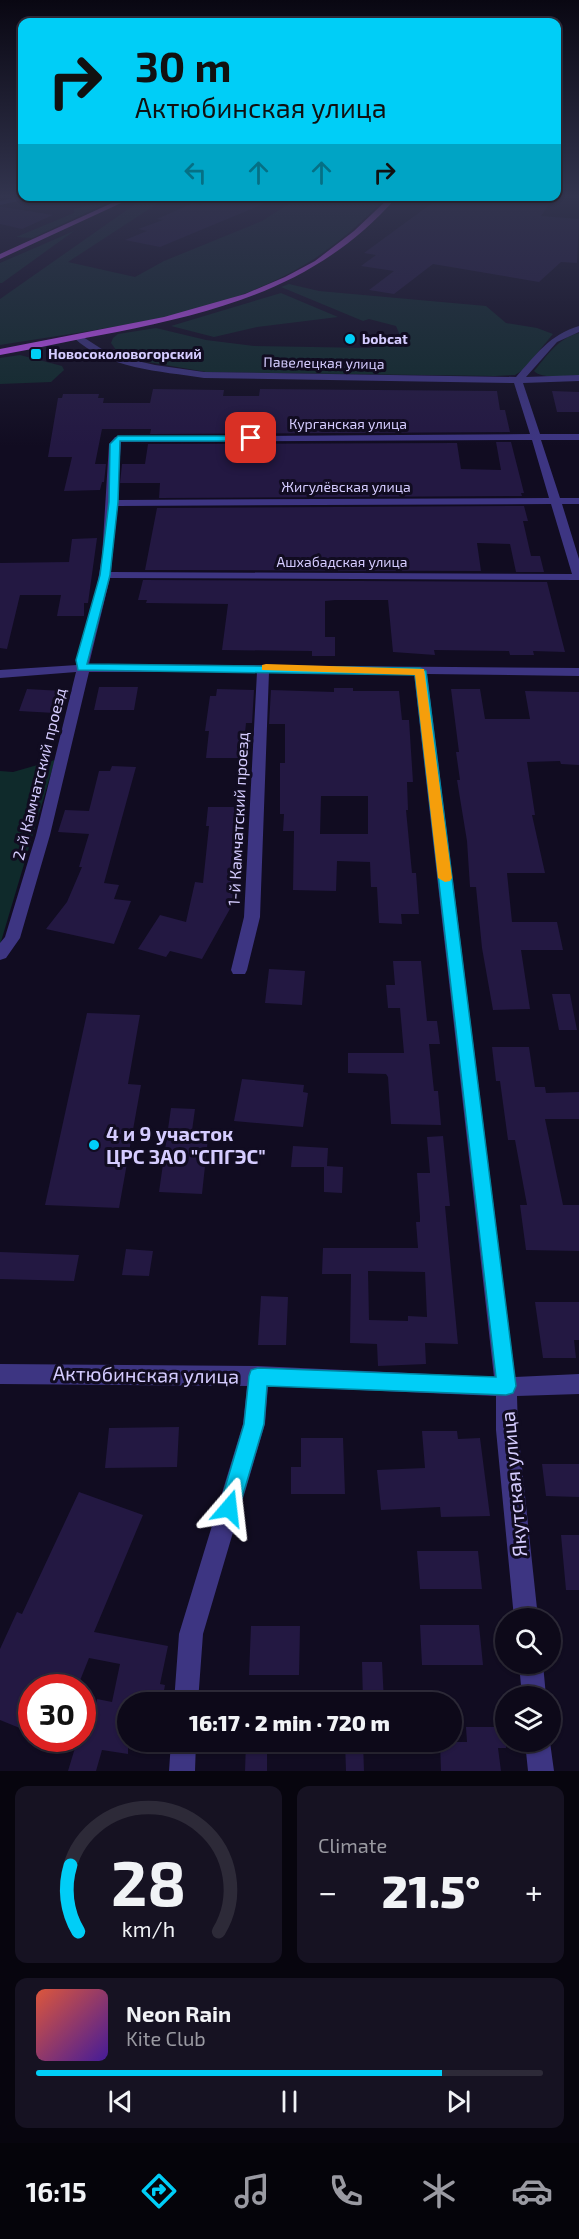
<!DOCTYPE html>
<html lang="en">
<head>
<meta charset="utf-8">
<style>
  body { margin:0; font-family:"Exo 2",sans-serif; background:#161222; color:#f1f3f6; height:100vh; display:flex; flex-direction:column; font-size:22px; white-space:nowrap }
  * { box-sizing:border-box; margin:0 }
  p { font-size:20px; color:#9a9aa2 }
  .icon { flex:none; width:33px; height:33px; fill:none; stroke:currentColor; stroke-width:2; stroke-linecap:round; stroke-linejoin:round }
  .map { position:relative; height:1771px; overflow:hidden }
  .side { display:flex; flex-direction:column; gap:15px; padding:15px; background:#07050e; flex:1 }
  .side>* { flex:none }
  .top-card { position:absolute; left:18px; top:18px; width:543px; height:183px; border-radius:12px; box-shadow:0 2px 4px #0004,0 0 0 2px #2d2a38; background:#00cef7; color:#111; overflow:hidden }
  .controls { position:absolute; left:495px; top:1608px; display:grid; gap:12px }
  .controls a { display:grid; place-items:center; width:66px; height:66px; border-radius:50%; background:#0d0919; box-shadow:0 2px 4px #0004,0 0 0 2px #2d2a38; font-size:30px }
  .speed { position:absolute; left:18px; top:1674px; display:flex; gap:12px; font-size:30px; font-weight:700; text-align:center }
  .speed>* { display:grid; place-content:center; width:78px; height:78px; border-radius:50%; background:#0d0919; box-shadow:0 2px 4px #0004,0 0 0 2px #2d2a38; line-height:1 }
  .speed .limit { border:9px solid #d22; background:#fff; color:#111 }
  .pin { position:absolute; display:grid; place-items:center; width:51px; height:51px; color:#fff; margin:-26px; border-radius:12px; box-shadow:0 3px 9px #0006 }
  .me { position:absolute; width:66px; margin:-33px; rotate:17deg; stroke-linejoin:round; filter:drop-shadow(0 0 4px #0008) }
  .turn { display:flex; align-items:center; gap:21px; height:126px; padding:0 18px; font-size:27px }
  .turn .icon { width:78px; height:78px; stroke-width:2.5 }
  .turn b { display:block; font-size:42px; line-height:51px }
  .lanes { display:flex; align-items:center; height:57px; padding:0 18px; background:#0003; justify-content:center; gap:30px; direction:ltr }
  .lanes .off { opacity:.35 }
  .big { font-size:45px; font-weight:800; line-height:1.1 }
  .side .tile { flex:1; display:flex; flex-direction:column; justify-content:center; gap:9px; min-width:0; padding:0 21px; border-radius:12px; background:#161222 }
  .side .dial { align-items:center; gap:0 }
  .dial svg { height:156px; overflow:visible; fill:none; stroke:#2d2a38; stroke-width:7; stroke-linecap:round; text-anchor:middle }
  .dial text { fill:#f1f3f6; stroke:none }
  .song { display:flex; align-items:center; gap:18px }
  .cover { width:72px; height:72px; border-radius:9px; background:linear-gradient(135deg,hsl(10 70% 55%),hsl(260 70% 35%)) }
  .played { height:6px; border-radius:3px; background:linear-gradient(90deg,#00cef7 80%,#2d2a38 80%) }
  .keys { display:flex; justify-content:space-around; direction:ltr }
  .heat { display:flex; justify-content:space-between; align-items:center; font-size:33px; direction:ltr }
  .side .tiles { flex:1; display:grid; gap:15px; grid-template-columns:1fr 1fr }
  .tile:last-child { grid-column:span 2 }
  .trip { position:absolute; left:117px; top:1692px; width:345px; height:60px; border-radius:30px; background:#0d0919; box-shadow:0 2px 4px #0004,0 0 0 2px #2d2a38; font-weight:800; line-height:60px; text-align:center }
  .dock { display:flex; height:96px; justify-content:space-around; align-items:center; background:#05040a; color:#9a9aa2 }
  .dock .icon { width:42px; height:42px }
  .dock .current { color:#00cef7 }
  .dock b { font-size:27px; color:#f1f3f6 }
  .map>svg:first-child { display:block }
  .green { fill:#0f2a2b }
  .building { fill:#231842; fill-rule:evenodd }
  .lines { fill:none; stroke-linecap:round; stroke-linejoin:round }
  .minor { fill:#3d3582; fill-rule:evenodd }
  .primary { fill:#ca53ff; fill-rule:evenodd }
  .route { fill:#00cef7; stroke:#0086a1; stroke-width:1.5 }
  .slow { fill:#f59e0b }
  .poi-dot { fill:#00cef7; stroke:#110c21; stroke-width:2 }
  .labels { text-anchor:middle; stroke-width:6; stroke-linejoin:round; paint-order:stroke }
  .far-poi-label { font-size:14px; font-weight:bold; fill:#d5ccff; stroke:#110c21; text-anchor:start }
  .far-street-label { font-size:14px; fill:#d5ccff; stroke:#110c21 }
  .street-label { font-size:16px; fill:#d5ccff; stroke:#110c21 }
  .near-poi-label { font-size:20px; font-weight:bold; fill:#d5ccff; stroke:#110c21; text-anchor:start }
  .near-street-label { font-size:20px; fill:#d5ccff; stroke:#110c21 }
</style>
</head>
<body>
<div class="map">
<svg width="579" height="1771" viewBox="0 0 579 1771">
  <rect width="100%" height="100%" fill="#110c21"/>
  <path class="green" d="M118,198L32,238L16,237L74,213V209Z
    M144,198H166L68,262L135,277L164,261L262,221L298,198H386C360,223 335,247 304,265C214,319 101,328 0,345V299Z
    M74,231L2,283H0V263Z
    M289,284L319,291L486,306L506,323L537,328L553,334L523,370L515,375L495,376L206,372L131,359L119,354L111,343L113,338L118,334L156,328L206,340L254,346L370,348L401,338L396,326L369,319L363,321L281,287Z
    M281,293L338,317L257,327L214,337L171,326Z
    M579,333V375C566,375 543,380 534,371C547,356 558,338 579,333Z
    M20,355L62,366L64,370L51,382L0,384V358Z
    M55,760L0,945V771L13,772Z"/>
  <path class="building" d="M217,198L275,199L160,247L125,240L147,231L138,229L163,220L157,219L193,203L200,205Z
    M439,198H553L541,216L579,219L577,263L561,262L539,282L433,264L394,294L369,290L394,271L361,266L376,255L364,253Z
    M0,207H3L53,215L22,229L0,224Z
    M153,389L224,390L223,396H259L260,389L497,391L500,410H505L510,432L150,434L151,429H102L95,464H106L104,482H102L100,490L64,491L72,457H48L58,398H62L63,394H99L98,398H104L103,403H150Z
    M552,391L579,392V412H557Z
    M496,442H511L524,493H521L522,496L159,498L160,483H120L122,464H145L148,444L457,443L461,469L501,470Z
    M524,506L528,521H523L531,556H540L544,572H516L510,544L477,543L481,571L145,570L157,508Z
    M97,538L88,603H84V616H57L61,595H20L7,649L0,648V563L69,562L72,539Z
    M143,580L547,582L565,652L533,651L534,655H510L509,651L434,650L435,655L393,652L388,600H335L325,601V637H335V656H312V651L222,650L228,604L146,603L147,600H138Z
    M99,687H138L134,710H94Z
    M334,688H353V691H399L402,720H409L413,782H407L408,810H406L412,873H416L419,914H401L402,924L379,923L377,887H371L370,862L337,861L336,891L293,890L294,831H283L284,814H280V763H285V724H269L271,690L334,692ZM321,796H368V834H320Z
    M27,689L62,691L55,713L19,711Z
    M217,689L254,690L252,723H246L245,733H242L240,758H206L209,731H205L210,696H216Z
    M451,689H480L485,719H530L525,691L579,692V765L561,764L560,761L527,762L535,815H532L545,873H507L512,922H557L563,950H521L530,1009L493,1010L482,948L476,887H470L467,841L457,780H460L456,752H459Z
    M112,766L136,767L104,883L119,885L114,899L131,901L114,944L46,929L67,902L82,867H79L89,834L58,832L65,810L89,811L99,771H110Z
    M208,807H240L237,842H242L241,861L231,907L202,959L170,951L166,957L138,949L160,915L186,922L195,882L203,883L209,826H206Z
    M393,961H421L427,1021H437L440,1044H429L434,1091H438L441,1125L391,1124L388,1077L386,1074L348,1073V1053H404L400,1008H388L386,985H395Z
    M269,969L305,971L302,1005L265,1003Z
    M552,994H570L577,1030H559Z
    M87,1013L140,1015L128,1084L141,1085L119,1208L45,1205Z
    M492,1047H529L535,1087H545L546,1093L579,1092V1119H545L563,1205H579V1251L526,1250L520,1205H527L515,1140H508L500,1081H496Z
    M242,1079L304,1085L303,1092L308,1093L303,1127L234,1121Z
    M171,1108L195,1109L191,1138H208L202,1194L159,1192Z
    M443,1136L450,1206H445L458,1344L425,1343L426,1364L378,1366L377,1344L350,1343L351,1274H322L323,1248H418L416,1222H420V1217L417,1173H430L427,1137ZM368,1271L425,1272L427,1317L408,1316V1321L369,1320Z
    M293,1146L328,1148L327,1166L343,1167L342,1193L324,1192V1167H291Z
    M126,1249L153,1251L149,1276L122,1275Z
    M0,1252L79,1255L74,1281L0,1279Z
    M261,1296L288,1297L286,1345H258Z
    M535,1302H579V1340H574L576,1358H543Z
    M179,1427L177,1467L105,1468L109,1428Z
    M422,1431H457L458,1439L480,1438L490,1516L441,1517L440,1507L381,1510L377,1470L425,1468Z
    M301,1438H343L345,1494H291V1467H301Z
    M542,1464H579V1497L546,1496Z
    M79,1492L143,1515L94,1632L168,1646L160,1684L165,1685L162,1702H128V1754L102,1750L96,1771H68L78,1738H89L97,1699L112,1702L120,1664L89,1658L77,1688H32V1733L0,1720V1649L17,1612L22,1614Z
    M561,1535H579V1590H566Z
    M417,1551H478L482,1589H420Z
    M420,1625H479L483,1665H422Z
    M251,1626H300L299,1675H249Z
    M362,1662H382L384,1702H363Z
    M466,1727H506V1748H498L501,1771H441L440,1742H467Z
    M246,1742H267V1771H245Z
    M345,1742H363L364,1771H346Z"/>
  <g class="lines">
    <path class="minor" d="M14,198H31L0,205V201Z
      M579,326V332L557,342L526,377L579,375V381L523,383L540,434H579V440H541L560,498H579V504H562L579,559V580L110,578L89,664L579,668V676L427,674L515,1377L579,1374V1394L517,1396L518,1430L538,1618H514L496,1430V1396L268,1386L265,1424L203,1634L198,1702H174L179,1634L243,1424L247,1386L0,1384V1364L258,1366L494,1377L414,674L269,672L260,917L247,970L245,974H233L231,970L244,917L257,672H89L50,835L20,938L6,958L0,960V943L5,937L36,835L76,672L0,678V670L77,665L97,586L102,557L109,444L115,437L530,434L514,383L204,378C160,371 107,369 73,337L80,335L111,355L155,365L204,372L516,377C535,356 550,334 579,326ZM532,440L549,498L117,500L121,442ZM551,504L572,574L111,572L117,506Z
      M519,1664H543L546,1696H522Z
      M171,1742H196L195,1771H169Z
      M525,1742H550L554,1771H528Z"/>
    <path class="primary" d="M123,198H132L0,259V254Z
      M389,198H396C320,284 226,310 117,332C78,339 39,348 0,355V349L164,317L245,294L285,277L315,261L354,231Z"/>
  </g>
  <linearGradient id="sky" x2="0" y2="1"><stop stop-color="#090712"/><stop offset="0.44" stop-color="#32344e"/><stop offset="1" stop-color="#32344e" stop-opacity="0"/></linearGradient>
  <rect width="579" height="446" fill="url(#sky)"/>
  <path class="route" d="M118,436H251L256,438L251,441H120L118,502L110,575L87,664L420,668L426,671L516,1386L513,1393L506,1395L267,1386L264,1424L239,1508L236,1515L229,1518L222,1515L219,1508L244,1424L249,1376L251,1370L258,1368L496,1377L415,675L78,670L76,660L100,575L109,502L110,444Z"/>
  <path class="slow" d="M266,664L424,669L452,878L450,881L445,882L438,878L415,675L262,670V665Z"/>
  <g class="poi-dot">
    <circle cx="350" cy="339" r="6"/>
    <rect x="30" y="348" width="12" height="12" rx="3"/>
    <circle cx="94" cy="1145" r="6"/>
  </g>
  <g class="labels">
    <g class="far-poi-label">
      <text x="362" y="344">bobcat</text>
      <text x="48" y="359">Новосоколовогорский</text>
    </g>
    <g class="far-street-label">
      <text transform="translate(324 363) rotate(1)" y="5">Павелецкая улица</text>
      <text x="348" y="429">Курганская улица</text>
      <text x="346" y="492">Жигулёвская улица</text>
      <text x="342" y="567">Ашхабадская улица</text>
    </g>
    <g class="street-label">
      <text transform="translate(39 774) rotate(-76)" y="6">2-й Камчатский проезд</text>
      <text transform="translate(238 819) rotate(-87)" y="6">1-й Камчатский проезд</text>
    </g>
    <g class="near-poi-label">
      <text x="106" y="1141">4 и 9 участок<tspan x="106" dy="23">ЦРС ЗАО "СПГЭС"</tspan></text>
    </g>
    <g class="near-street-label">
      <text transform="translate(146 1375) rotate(1)" y="7">Актюбинская улица</text>
      <text transform="translate(514 1484) rotate(-95)" y="7">Якутская улица</text>
    </g>
  </g>
</svg>
<div class="controls">
<a><svg class="icon" aria-label="search" viewBox="0 0 24 24"><circle cx="10" cy="10" r="6"/><path d="M15 15l6 6"/></svg></a>
<a><svg class="icon" aria-label="layers" viewBox="0 0 24 24"><path d="M12 4l9 5-9 5-9-5zM3 14l9 5 9-5"/></svg></a>
</div>
<div class="speed"><div class="limit">30</div></div>
<div class="pin" style="left:251px;top:438px;background:#d93025"><svg class="icon" aria-label="arrive" viewBox="0 0 24 24"><path d="M6 21V4h12l-3 4 3 4H6"/></svg></div>
<svg class="me" style="left:229px;top:1508px" viewBox="-20 -20 40 40"><path d="M0-17L14 15 0 8-14 15z" fill="#00cef7" stroke="#fff" stroke-width="4"/></svg>
<div class="trip">16:17 · 2 min · 720 m</div>
<div class="top-card">
<div class="turn"><svg class="icon" aria-label="right" viewBox="0 0 24 24"><path d="M7 20v-9h11M14 6l5 5-5 5"/></svg><div><b>30 m</b>Актюбинская улица</div></div>
<div class="lanes"><svg class="icon off" aria-label="left" viewBox="0 0 24 24"><path d="M17 20v-9H6M10 6l-5 5 5 5"/></svg><svg class="icon off" aria-label="ahead" viewBox="0 0 24 24"><path d="M12 20V5M6 11l6-6 6 6"/></svg><svg class="icon off" aria-label="ahead" viewBox="0 0 24 24"><path d="M12 20V5M6 11l6-6 6 6"/></svg><svg class="icon" aria-label="right" viewBox="0 0 24 24"><path d="M7 20v-9h11M14 6l5 5-5 5"/></svg></div>
</div>
</div>
<section class="side">
<div class="tiles">
<div class="tile dial"><svg viewBox="0 0 100 80">
<path d="M14 69A42 42 0 1 1 86 69"/>
<path d="M14 69A42 42 0 0 1 10 35" stroke="#00cef7"/>
<text x="50" y="56" font-size="32" font-weight="700">28</text>
<text x="50" y="72" font-size="11">km/h</text>
</svg></div>
<div class="tile"><p>Climate</p>
<div class="heat"><a>−</a><b class="big">21.5°</b><a>+</a></div>
</div>
<div class="tile">
<div class="song"><i class="cover"></i><div><b>Neon Rain</b><p>Kite Club</p></div></div>
<div class="played"></div>
<div class="keys"><svg class="icon" aria-label="previous" viewBox="0 0 24 24"><path d="M18 5L8 12l10 7zM5 5v14"/></svg><svg class="icon" aria-label="pause" viewBox="0 0 24 24"><path d="M8 5v14M16 5v14"/></svg><svg class="icon" aria-label="next" viewBox="0 0 24 24"><path d="M6 5l10 7-10 7zM19 5v14"/></svg></div>
</div>
</div>
</section>
<nav class="dock">
<b>16:15</b>
<svg class="icon current" aria-label="directions" viewBox="0 0 24 24"><path d="M12 3l9 9-9 9-9-9zM9 14v-3h6M13 9l2 2-2 2"/></svg>
<svg class="icon" aria-label="music" viewBox="0 0 24 24"><path d="M9 18V5l10-2v13"/><circle cx="6" cy="18" r="3"/><circle cx="16" cy="16" r="3"/></svg>
<svg class="icon" aria-label="phone" viewBox="0 0 24 24"><path d="M5 4h4l2 5-3 2q2 4 5 5l2-3 5 2v4C11 20 4 13 5 4z"/></svg>
<svg class="icon" aria-label="climate" viewBox="0 0 24 24"><path d="M12 3v18M4 7l16 10M4 17L20 7"/></svg>
<svg class="icon" aria-label="car" viewBox="0 0 24 24"><path d="M5 17H2v-5l4-1 3-4h7l3 4 3 1v5h-3M9 17h6M6 11h13"/><circle cx="7" cy="17" r="2"/><circle cx="17" cy="17" r="2"/></svg>
</nav>
</body>
</html>
